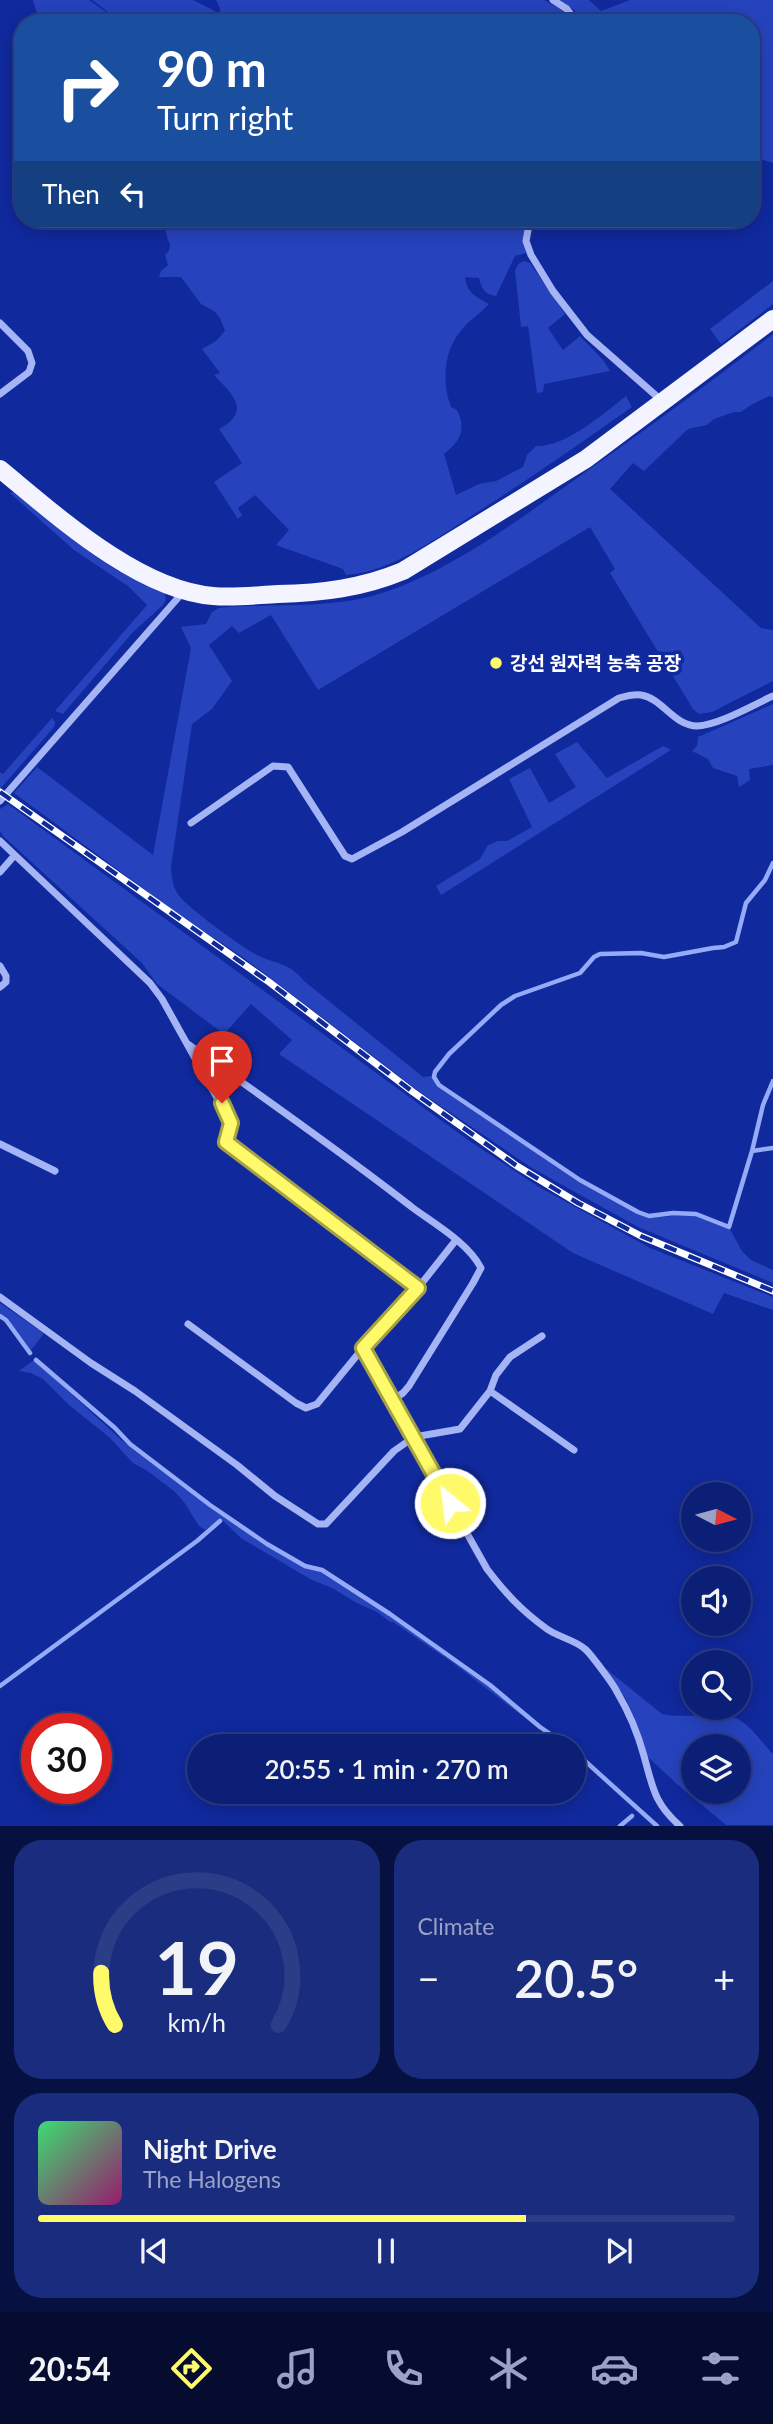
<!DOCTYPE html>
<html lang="en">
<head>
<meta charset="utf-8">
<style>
  body { margin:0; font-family:Lato,"Noto Sans KR",sans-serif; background:#1a2c7e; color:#f1f3f6; height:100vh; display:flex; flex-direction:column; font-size:26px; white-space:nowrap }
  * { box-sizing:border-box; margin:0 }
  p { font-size:23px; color:#9aa2c5 }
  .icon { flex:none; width:38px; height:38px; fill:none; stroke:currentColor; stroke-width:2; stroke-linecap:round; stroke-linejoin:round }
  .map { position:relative; height:1826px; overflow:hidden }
  .side { display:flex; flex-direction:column; gap:14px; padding:14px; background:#071141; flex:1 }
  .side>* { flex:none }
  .banner { position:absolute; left:14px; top:14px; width:746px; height:214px; border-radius:28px; box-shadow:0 4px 18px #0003,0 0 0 2px #2c3d88; background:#1a4fa0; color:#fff; overflow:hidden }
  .needle { width:46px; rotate:96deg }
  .fabs { position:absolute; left:681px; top:1482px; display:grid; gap:14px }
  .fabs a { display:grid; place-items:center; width:70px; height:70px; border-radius:50%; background:#0c1f76; box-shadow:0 4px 18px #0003,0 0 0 2px #2c3d88; font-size:35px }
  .speed { position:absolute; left:21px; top:1713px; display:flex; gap:14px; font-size:35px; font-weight:700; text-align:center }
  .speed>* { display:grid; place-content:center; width:91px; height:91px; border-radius:50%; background:#0c1f76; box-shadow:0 4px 18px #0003,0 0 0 2px #2c3d88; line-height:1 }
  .speed .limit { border:10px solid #d22; background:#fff; color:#111 }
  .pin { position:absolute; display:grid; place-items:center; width:60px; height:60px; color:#fff; margin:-72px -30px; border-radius:50% 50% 50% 0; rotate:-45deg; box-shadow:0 0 7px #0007 }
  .pin .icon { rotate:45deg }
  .me { position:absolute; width:77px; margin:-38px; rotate:331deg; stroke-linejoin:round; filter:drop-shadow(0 0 5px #0008) }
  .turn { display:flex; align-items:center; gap:24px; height:147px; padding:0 28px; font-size:32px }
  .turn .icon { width:91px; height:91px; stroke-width:2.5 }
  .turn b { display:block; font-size:49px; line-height:60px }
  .then { display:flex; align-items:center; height:66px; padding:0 28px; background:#0003; gap:14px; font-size:26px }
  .big { font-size:52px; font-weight:600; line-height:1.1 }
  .side .tile { flex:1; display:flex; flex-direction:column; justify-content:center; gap:10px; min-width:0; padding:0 24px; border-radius:28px; background:#1a2c7e }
  .side .dial { align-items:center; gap:0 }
  .dial svg { height:182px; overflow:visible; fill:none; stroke:#2c3d88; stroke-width:7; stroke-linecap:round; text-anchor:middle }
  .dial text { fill:#f1f3f6; stroke:none }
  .song { display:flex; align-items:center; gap:21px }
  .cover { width:84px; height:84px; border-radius:10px; background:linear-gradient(135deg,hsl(140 70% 55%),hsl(320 70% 35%)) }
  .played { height:7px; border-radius:4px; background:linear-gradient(90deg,#fffa69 70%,#2c3d88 70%) }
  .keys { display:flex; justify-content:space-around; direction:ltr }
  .heat { display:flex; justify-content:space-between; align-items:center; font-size:38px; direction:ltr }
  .side .tiles { flex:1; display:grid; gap:14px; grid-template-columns:1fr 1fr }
  .tile:last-child { grid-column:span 2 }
  .trip { position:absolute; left:187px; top:1734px; width:399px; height:70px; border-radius:35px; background:#0c1f76; box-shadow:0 4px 18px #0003,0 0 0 2px #2c3d88; font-weight:600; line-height:70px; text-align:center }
  .menu { display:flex; height:112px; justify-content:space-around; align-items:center; background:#050c2f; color:#9aa2c5 }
  .menu .icon { width:49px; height:49px }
  .menu .on { color:#fffa69 }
  .menu b { font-size:32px; color:#f1f3f6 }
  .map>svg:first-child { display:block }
  .green { fill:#2643bd; fill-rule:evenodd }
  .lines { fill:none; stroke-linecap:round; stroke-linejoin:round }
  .stream { stroke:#96abf8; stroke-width:4.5 }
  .minor { stroke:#a5b4f5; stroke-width:7 }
  .primary { stroke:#f3f4ff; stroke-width:18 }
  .rail-casing { stroke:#fff; stroke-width:7 }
  .rail { stroke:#10299d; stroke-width:4.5; stroke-dasharray:13; stroke-linecap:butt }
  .route-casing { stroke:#a6a244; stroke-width:18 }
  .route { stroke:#fffa69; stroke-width:12 }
  .poi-dot { fill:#fffa69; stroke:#10299d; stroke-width:2.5 }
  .labels { text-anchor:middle; stroke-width:7; stroke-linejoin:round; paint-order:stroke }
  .poi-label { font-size:19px; font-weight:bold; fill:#fff; stroke:#10299d; text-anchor:start }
</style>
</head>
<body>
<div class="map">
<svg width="773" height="1826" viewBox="0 0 773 1826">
  <rect width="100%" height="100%" fill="#10299d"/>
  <path class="green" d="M33,0H89L122,23H68L67,20L40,23Z
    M92,0H193L215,11L217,19L215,23H209L206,15L196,12L192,15V23H126L119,20Z
    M216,0H544L564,11L574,23H220V9Z
    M560,0H589L601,11L630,0H773V163L751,156V23H583L574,10Z
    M162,219H526V253L515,256L496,296C484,294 482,289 479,278L465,277C467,293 476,297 489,304C481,313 471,319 464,327C444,348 441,380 451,407L457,410C467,430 460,441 444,454L456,495L479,484L496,481L523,467L527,455L536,446C566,447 603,414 626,396L632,407C581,443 529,479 476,513C438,537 392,572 346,575L343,569L276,545L289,530L255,495L238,508L242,515L238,519L214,482L242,463L219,429C252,411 233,395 214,375L220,373L202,349L216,341L225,331L220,318L214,311L201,304L181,277H159L161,271L168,265L165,255L169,251L170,244C165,236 167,226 162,219Z
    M524,261L530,263L565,314L548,328L563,350L580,336L603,360L610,371L544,384L543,392L537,393L528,326L521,327L515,271L518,264Z
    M773,281V304L721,344L710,329Z
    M773,334V397L769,396L751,405L741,412H734L714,419L707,425L688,429L644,471L633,463L610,489L761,628L773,630V681L712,712L699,714L693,709L610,573L615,569L590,527L318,690L271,615L239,633L232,626L209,645L232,681L212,709L192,724L171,867C172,877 172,886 178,894C186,907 242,947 257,955C277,965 289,962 304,981L423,1077L432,1076L438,1086L590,1188L649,1218L682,1215L696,1216L730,1229L742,1251L751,1260L773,1270V1283L638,1227L532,1168L420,1092L244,958L175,912L14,793L37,767L153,855L191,648L181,627L206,624L212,612L219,608C268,603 319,609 368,597C442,578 517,521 580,476C645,430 710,383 773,334Z
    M15,492L95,556L118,571L165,594L166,600L163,605L133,632L63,714L55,711L147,605L128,586L74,550L10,493Z
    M773,704V765L749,769L750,780L739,787L737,776L713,768L708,759L692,751L697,746L698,737Z
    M52,718L55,722L54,727L0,789V772L3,774Z
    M577,742L607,778L663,746L671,750L441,895L436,886L480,859L488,845L498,841H507L532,827L509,779L530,768L549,803L576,787L555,754Z
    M8,804L468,1140L539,1187L650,1248L773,1297V1310L724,1293L713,1314L573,1253L279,1054L292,1040L251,1004L224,1034L157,984L142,963L3,836L0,831V809Z
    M0,1303L42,1332L43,1335L31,1350L7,1319L0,1314Z
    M34,1360L126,1444L209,1507L267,1546L305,1567L322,1572L390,1616L454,1659L519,1709L532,1722L566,1746H562L453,1663L393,1622H390L377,1612L355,1602L334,1589L310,1579L241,1538L221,1519L205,1530L199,1526L184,1502L174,1491L146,1470L133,1463L109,1437L69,1405L43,1379L31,1373L19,1371Z
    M605,1668L662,1714C682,1719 722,1711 738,1719C751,1726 763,1744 773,1754V1825H726L678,1785L648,1757L627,1701ZM693,1746H738V1792H693Z"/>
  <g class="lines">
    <path class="stream" d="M773,863L765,880L746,903L736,942L724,947L713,948L664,957L641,953L600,954L594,957L580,973L515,996L501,1005L449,1054L435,1072L434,1077L439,1085L580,1180L638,1212L649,1216L673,1213L696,1214L729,1227L752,1151L773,1148
      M752,1151L763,1105L773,1081
      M0,1316L6,1320L30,1353
      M36,1360L115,1428L130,1444L210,1505L267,1544L305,1566L322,1570L390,1614L490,1685L540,1727L568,1746
      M0,1686L197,1541L220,1521
      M574,1751L657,1826
      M620,1826L632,1816"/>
    <path class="minor" d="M553,0L567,9L577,23
      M530,219L526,241L531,255L553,291L587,335L661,400
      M0,323L28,351L32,363L29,372L0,394
      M0,801L184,591
      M191,823L273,766L288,767L345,856L352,859L402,832L619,698C626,696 634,694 641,695C662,698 674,726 697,726C719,725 753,705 773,696
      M0,841L150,983L162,999L231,1123L226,1142L418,1288L363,1348L487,1569C506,1594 522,1611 547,1629C558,1637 575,1640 585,1649C590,1653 614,1685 617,1692C629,1712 638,1734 644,1756C653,1788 654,1803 680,1826
      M0,872L14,856
      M0,966L6,976V982L0,987
      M188,1044C264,1098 340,1151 413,1208C436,1225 468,1243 481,1268L473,1283L409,1386L403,1393L391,1401
      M0,1144L55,1171
      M418,1288L456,1240
      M0,1297L91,1363L135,1391L237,1465L275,1496L318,1524H326L394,1451L414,1437L460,1429L490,1391L496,1375L510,1357L542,1336
      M188,1324L296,1403L306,1408L317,1404L363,1348
      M490,1391L574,1450"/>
    <path class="primary" d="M0,469C56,515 138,590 213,596C234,598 257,595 278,594C322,593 362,588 403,571L586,459L773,319"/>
    <g class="rail-casing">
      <path id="rail" d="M0,792L269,982L413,1092L517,1166L578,1203L641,1236L773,1291"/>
    </g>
    <use href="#rail" class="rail"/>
  </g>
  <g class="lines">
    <g class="route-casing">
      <path id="route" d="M222,1103L231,1123L226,1142L418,1288L363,1348L450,1503"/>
    </g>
    <use href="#route" class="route"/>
  </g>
  <circle class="poi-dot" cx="496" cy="663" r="7"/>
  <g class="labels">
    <g class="poi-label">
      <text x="510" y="670">강선 원자력 농축 공장</text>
    </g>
  </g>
</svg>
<div class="fabs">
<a><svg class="needle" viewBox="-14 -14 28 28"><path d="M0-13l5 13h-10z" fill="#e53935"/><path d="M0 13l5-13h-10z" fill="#9aa2c5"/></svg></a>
<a><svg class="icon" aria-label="sound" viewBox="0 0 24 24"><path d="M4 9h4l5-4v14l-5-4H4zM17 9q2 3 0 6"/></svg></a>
<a><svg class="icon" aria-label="search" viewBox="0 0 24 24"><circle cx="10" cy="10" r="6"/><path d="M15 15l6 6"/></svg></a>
<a><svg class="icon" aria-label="layers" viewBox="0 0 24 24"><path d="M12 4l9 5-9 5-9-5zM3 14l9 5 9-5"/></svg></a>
</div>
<div class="speed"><div class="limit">30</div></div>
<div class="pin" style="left:222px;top:1103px;background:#d93025"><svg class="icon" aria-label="arrive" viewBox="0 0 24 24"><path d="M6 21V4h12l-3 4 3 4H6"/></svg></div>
<svg class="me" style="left:450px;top:1503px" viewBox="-20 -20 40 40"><circle r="17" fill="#fffa69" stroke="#fff" stroke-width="3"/><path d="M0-11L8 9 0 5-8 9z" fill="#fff"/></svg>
<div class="trip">20:55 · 1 min · 270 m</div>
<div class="banner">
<div class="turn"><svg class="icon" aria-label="right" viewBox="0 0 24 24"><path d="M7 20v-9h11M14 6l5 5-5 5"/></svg><div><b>90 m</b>Turn right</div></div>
<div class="then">Then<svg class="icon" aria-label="left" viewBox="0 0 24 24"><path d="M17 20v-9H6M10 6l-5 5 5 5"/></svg></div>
</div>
</div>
<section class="side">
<div class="tiles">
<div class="tile dial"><svg viewBox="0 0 100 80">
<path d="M14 69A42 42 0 1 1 86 69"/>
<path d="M14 69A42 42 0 0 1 8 46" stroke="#fffa69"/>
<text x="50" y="56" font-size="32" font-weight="700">19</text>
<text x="50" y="72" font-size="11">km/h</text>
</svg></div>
<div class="tile"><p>Climate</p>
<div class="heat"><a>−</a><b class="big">20.5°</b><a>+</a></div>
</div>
<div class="tile">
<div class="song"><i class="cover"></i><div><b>Night Drive</b><p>The Halogens</p></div></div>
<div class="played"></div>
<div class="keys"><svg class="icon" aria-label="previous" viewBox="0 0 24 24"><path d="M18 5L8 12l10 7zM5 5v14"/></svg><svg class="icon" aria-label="pause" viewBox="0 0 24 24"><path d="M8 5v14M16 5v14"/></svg><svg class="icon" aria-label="next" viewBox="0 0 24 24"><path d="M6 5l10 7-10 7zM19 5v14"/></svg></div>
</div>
</div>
</section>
<nav class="menu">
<b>20:54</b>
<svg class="icon on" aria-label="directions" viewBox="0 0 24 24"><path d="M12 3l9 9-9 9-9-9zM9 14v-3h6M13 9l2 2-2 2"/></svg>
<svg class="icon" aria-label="music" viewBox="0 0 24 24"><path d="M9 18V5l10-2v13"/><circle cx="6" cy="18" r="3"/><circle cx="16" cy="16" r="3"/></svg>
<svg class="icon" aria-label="phone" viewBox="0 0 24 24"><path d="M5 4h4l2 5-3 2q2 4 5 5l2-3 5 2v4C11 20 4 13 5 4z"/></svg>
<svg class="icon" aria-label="climate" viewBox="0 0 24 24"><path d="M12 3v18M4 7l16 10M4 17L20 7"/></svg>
<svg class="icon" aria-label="car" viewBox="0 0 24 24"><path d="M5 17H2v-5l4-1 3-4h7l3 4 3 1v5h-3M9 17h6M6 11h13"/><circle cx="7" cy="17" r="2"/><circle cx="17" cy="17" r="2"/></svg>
<svg class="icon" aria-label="filters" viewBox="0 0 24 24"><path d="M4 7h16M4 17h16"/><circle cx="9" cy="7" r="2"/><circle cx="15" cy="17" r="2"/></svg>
</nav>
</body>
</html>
